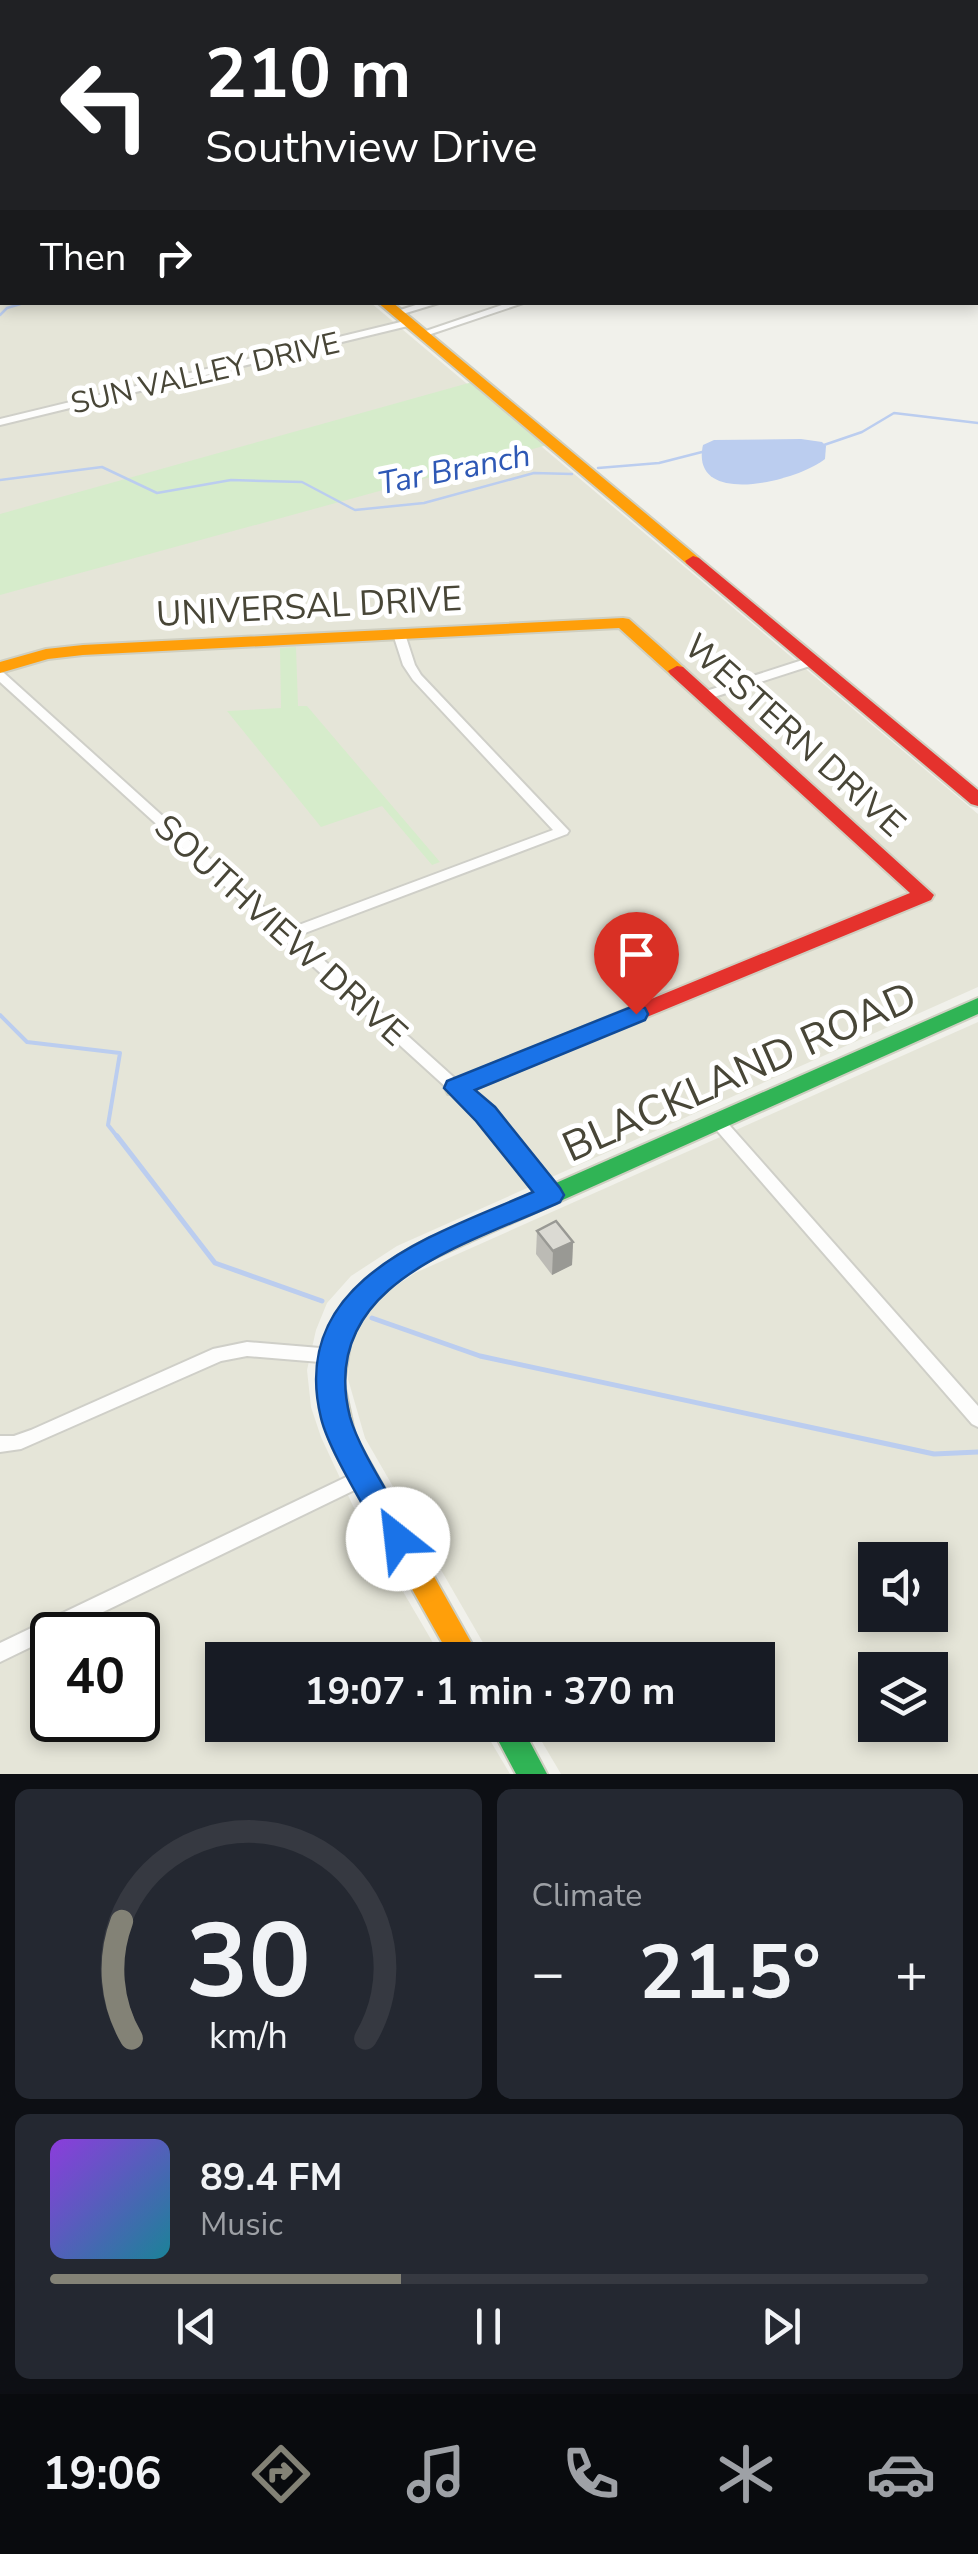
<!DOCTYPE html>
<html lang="en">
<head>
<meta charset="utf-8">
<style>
  body { margin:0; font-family:"Nunito Sans",sans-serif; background:#242831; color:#f1f3f6; height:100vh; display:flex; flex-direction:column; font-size:38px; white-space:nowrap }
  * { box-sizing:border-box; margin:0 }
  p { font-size:32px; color:#9ea1a6 }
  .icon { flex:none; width:55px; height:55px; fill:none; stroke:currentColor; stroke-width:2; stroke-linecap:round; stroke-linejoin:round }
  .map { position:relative; height:1774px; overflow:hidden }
  .side { display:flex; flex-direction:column; gap:15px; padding:15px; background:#0d0f14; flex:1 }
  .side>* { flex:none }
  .banner { position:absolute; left:0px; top:0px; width:980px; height:305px; box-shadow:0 5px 15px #0003; background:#202124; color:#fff; overflow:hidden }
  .controls { position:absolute; left:858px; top:1542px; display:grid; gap:20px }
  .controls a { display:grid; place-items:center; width:90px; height:90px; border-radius:0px; background:#171b24; box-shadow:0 5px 15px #0003; font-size:50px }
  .speed { position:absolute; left:30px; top:1612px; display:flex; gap:20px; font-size:50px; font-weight:700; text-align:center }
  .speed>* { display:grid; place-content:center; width:130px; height:130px; border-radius:50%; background:#171b24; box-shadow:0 5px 15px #0003; line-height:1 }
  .speed .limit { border:5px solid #111; border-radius:15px; background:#fff; color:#111 }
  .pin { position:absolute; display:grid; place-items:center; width:85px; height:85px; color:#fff; margin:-102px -42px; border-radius:50% 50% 50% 0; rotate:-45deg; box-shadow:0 0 10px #0007 }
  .pin .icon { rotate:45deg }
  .me { position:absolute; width:110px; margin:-55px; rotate:331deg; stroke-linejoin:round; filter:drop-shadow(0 0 8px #0008) }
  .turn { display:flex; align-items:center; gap:35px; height:210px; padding:0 40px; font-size:45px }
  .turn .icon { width:130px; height:130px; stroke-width:2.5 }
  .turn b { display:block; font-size:70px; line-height:85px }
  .then { display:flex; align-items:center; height:95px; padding:0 40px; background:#0003; gap:20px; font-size:38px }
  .big { font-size:75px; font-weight:700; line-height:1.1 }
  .side .widget { flex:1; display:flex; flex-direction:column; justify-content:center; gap:15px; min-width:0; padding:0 35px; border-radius:15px; background:#242831 }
  .side .dial { align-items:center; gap:0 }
  .dial svg { height:260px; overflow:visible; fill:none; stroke:#363941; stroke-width:7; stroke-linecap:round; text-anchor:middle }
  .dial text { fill:#f1f3f6; stroke:none }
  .song { display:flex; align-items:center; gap:30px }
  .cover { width:120px; height:120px; border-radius:15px; background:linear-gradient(135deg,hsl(270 70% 55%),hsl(190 70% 35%)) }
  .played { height:10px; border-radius:5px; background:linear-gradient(90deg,#838276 40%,#363941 40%) }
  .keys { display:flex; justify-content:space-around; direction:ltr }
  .heat { display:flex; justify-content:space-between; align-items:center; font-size:55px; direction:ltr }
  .side .tiles { flex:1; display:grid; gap:15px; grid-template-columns:1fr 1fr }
  .widget:last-child { grid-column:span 2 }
  .trip { position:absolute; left:205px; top:1642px; width:570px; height:100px; border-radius:0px; background:#171b24; box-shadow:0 5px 15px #0003; font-weight:700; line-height:100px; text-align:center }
  .menu { display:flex; height:160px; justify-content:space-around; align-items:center; background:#090b0e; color:#9ea1a6 }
  .menu .icon { width:70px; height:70px }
  .menu .on { color:#838276 }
  .menu b { font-size:45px; color:#f1f3f6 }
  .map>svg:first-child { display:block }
  .residential { fill:#e5e5d8; fill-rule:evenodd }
  .green { fill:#d6eccb }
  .water { fill:#bbcdef }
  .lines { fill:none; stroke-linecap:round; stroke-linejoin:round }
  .stream-far2 { stroke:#bbcdef; stroke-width:2.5 }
  .stream-far1 { stroke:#bbcdef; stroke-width:4 }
  .stream { stroke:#bbcdef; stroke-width:5 }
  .street-casing { stroke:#cfcfc8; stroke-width:4 }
  .fast-casing { stroke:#cfcfc1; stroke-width:4 }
  .slow-casing { stroke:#cfcfc1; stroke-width:4 }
  .jam-casing { stroke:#cfcfc1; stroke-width:4 }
  .street { fill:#fdfdfc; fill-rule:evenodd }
  .fast { fill:#30b455; fill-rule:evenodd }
  .slow { fill:#ff9f0a; fill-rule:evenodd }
  .jam { fill:#e5322d; fill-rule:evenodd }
  .wall { fill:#bcbbb5 }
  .shaded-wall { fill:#999994 }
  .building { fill:#dbdad3; stroke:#999994; stroke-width:2.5 }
  .route { fill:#1a73e8; stroke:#114b97; stroke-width:2.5 }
  .labels { text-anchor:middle; stroke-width:10; stroke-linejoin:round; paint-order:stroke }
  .far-street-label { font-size:30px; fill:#484637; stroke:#fff }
  .far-water-label { font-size:32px; font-style:italic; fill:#2e58b5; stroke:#fff }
  .street-label { font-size:35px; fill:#484637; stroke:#fff }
  .near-street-label { font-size:42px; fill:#484637; stroke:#fff }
</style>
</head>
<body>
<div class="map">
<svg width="978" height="1774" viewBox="0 0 978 1774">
  <rect width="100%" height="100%" fill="#f1f1eb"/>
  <path class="residential" d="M0,186L2,302L371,303L978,814V987L397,1246L351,1276L327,1303L316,1330L307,1370L311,1407L321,1437L353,1506L443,1660H222V1725H481L510,1774H0ZM52,1635H138V1720H52Z
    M978,1022V1774H561L532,1725H758V1660H493L365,1438L348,1379L351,1346L362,1318L382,1295L415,1273ZM875,1560H930V1615H875ZM875,1670H930V1725H875Z"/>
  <path class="green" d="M483,379L562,441L0,595V514Z
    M296,647L298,706H307L440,862L432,865L382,806L321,827L227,711L281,708L280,648Z"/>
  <path class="water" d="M801,439L822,442L826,446L825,459C798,481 689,509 703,445L714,440Z"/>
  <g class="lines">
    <path class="stream-far2" d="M0,315L7,308L27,302
      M821,446L862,432L894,413L978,423
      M598,468L659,463L702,452
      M0,480L102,467L157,493L231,480L302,482L355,510L424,503L534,473L572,474"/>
    <path class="stream-far1" d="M0,1015L27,1042L120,1053L108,1125L119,1139"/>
    <path class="stream" d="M117,1136L215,1263L322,1301
      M372,1318L480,1356L934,1454L978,1452"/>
    <g class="street-casing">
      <path id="street" d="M945,0H951L950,2H944Z
        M0,180L2,181V185L0,186Z
        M425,302H442L396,316L391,313Z
        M511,302H526L425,336L417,334Z
        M409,320L412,321V325L0,425V419Z
        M399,630L405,634L415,665L421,675L569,831L567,834L297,936L490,1110L557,1191L559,1195L557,1199L551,1201L545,1199L480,1118L0,682V672L4,673L288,929L553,830L413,680L403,665L393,634Z
        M812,657L816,658L818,661L816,664L708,699H700L698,696L700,693Z
        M718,1116L723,1118L978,1406V1427L972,1424L713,1126L710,1122L713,1118Z
        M247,1342L332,1349L338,1351L341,1356L338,1361L332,1363L247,1356L221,1361L21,1449L0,1452V1436H14L31,1430L213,1349Z
        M363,1469L369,1471L372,1477L369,1483L0,1662V1643Z"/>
    </g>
    <g class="fast-casing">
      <path id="fast" d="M978,998V1014L469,1242L461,1244L453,1242L449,1235L453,1228Z
        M591,1024L599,1027L602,1032L599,1037L464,1094H448L445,1088L448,1082Z
        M490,1725H521L547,1774H516Z"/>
    </g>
    <g class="slow-casing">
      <path id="slow" d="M377,302H392L699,558V564H687Z
        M623,618L629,619L683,667L686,671L683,675H671L619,628L83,655L48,659L0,673V662L46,649L83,645Z
        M461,1226L469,1228L473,1235L469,1242L415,1267L373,1302L351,1338L344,1384L355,1436L481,1660H452C423,1609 394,1557 366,1506C354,1484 337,1462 329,1438C293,1333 366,1257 461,1226Z"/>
    </g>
    <g class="jam-casing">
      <path id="jam" d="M693,556L699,558L978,790V806L971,804L687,564L685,561Z
        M677,666L683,667L934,895L931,900L591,1040L583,1037L580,1032L583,1027L910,893L671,675L668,671Z"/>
    </g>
    <use href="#street" class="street"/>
    <use href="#fast" class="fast"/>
    <use href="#slow" class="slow"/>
    <use href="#jam" class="jam"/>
  </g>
  <path class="wall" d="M537,1231L573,1242L572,1265L552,1275L536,1254Z"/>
  <path class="shaded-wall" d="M573,1242L572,1265L552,1275L553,1251Z"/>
  <path class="building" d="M556,1221L573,1242L553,1251L537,1231Z"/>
  <path class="route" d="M636,1005L645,1008L648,1014L645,1020L475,1090L495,1107L560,1188L564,1195L560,1202C467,1245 316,1283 350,1417C360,1453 396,1503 413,1539L409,1549L398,1553L387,1549C370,1515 329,1452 321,1418C287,1279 434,1235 533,1192L476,1121L444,1088L447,1081Z"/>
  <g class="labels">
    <g class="far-street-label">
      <text transform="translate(205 373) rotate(-13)" y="10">SUN VALLEY DRIVE</text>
    </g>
    <g class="far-water-label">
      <text transform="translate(454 469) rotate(-11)" y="11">Tar Branch</text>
    </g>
    <g class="street-label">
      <text transform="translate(309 606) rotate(-3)" y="12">UNIVERSAL DRIVE</text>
      <text transform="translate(795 735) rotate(42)" y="12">WESTERN DRIVE</text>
      <text transform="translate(281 930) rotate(42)" y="12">SOUTHVIEW DRIVE</text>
    </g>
    <g class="near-street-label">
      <text transform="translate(739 1071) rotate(-24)" y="15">BLACKLAND ROAD</text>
    </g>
  </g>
</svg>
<div class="controls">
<a><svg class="icon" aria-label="sound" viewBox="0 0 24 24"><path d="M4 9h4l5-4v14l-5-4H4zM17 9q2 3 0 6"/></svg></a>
<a><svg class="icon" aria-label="layers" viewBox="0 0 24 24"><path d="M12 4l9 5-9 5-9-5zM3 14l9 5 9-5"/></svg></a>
</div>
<div class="speed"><div class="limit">40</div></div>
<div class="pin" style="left:636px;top:1014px;background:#d93025"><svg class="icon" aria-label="arrive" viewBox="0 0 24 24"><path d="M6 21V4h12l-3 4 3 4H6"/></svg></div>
<svg class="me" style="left:398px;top:1539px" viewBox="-20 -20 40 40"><circle r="19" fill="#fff"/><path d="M0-13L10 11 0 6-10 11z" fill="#1a73e8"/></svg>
<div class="trip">19:07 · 1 min · 370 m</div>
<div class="banner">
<div class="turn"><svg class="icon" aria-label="left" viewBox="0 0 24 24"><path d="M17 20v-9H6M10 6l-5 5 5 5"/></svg><div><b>210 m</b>Southview Drive</div></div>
<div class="then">Then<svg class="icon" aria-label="right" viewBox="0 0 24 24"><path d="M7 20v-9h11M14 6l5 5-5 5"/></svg></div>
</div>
</div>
<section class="side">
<div class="tiles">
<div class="widget dial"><svg viewBox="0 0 100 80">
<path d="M14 69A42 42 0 1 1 86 69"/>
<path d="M14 69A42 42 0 0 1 11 33" stroke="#838276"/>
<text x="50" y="56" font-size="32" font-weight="700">30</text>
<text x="50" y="72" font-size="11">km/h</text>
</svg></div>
<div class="widget"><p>Climate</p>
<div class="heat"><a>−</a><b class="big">21.5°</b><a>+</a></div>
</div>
<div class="widget">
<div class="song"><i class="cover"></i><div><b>89.4 FM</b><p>Music</p></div></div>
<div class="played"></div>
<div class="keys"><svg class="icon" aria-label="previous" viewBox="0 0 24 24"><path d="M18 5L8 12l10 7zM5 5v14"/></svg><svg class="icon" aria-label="pause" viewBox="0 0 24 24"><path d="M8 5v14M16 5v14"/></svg><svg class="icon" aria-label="next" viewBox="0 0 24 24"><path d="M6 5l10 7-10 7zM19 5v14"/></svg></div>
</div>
</div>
</section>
<nav class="menu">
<b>19:06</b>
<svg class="icon on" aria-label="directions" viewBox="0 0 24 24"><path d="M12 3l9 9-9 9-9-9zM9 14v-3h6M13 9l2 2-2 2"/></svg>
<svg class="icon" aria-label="music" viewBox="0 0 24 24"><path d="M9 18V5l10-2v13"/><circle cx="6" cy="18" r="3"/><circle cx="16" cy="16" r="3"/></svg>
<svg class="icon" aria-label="phone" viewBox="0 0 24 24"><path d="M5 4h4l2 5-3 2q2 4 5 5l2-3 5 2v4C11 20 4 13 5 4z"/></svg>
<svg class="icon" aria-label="climate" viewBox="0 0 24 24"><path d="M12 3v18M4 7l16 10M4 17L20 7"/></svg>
<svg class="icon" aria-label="car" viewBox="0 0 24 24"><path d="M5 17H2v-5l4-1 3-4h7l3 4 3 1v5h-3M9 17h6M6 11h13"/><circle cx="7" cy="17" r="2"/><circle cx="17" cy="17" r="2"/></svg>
</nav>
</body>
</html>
